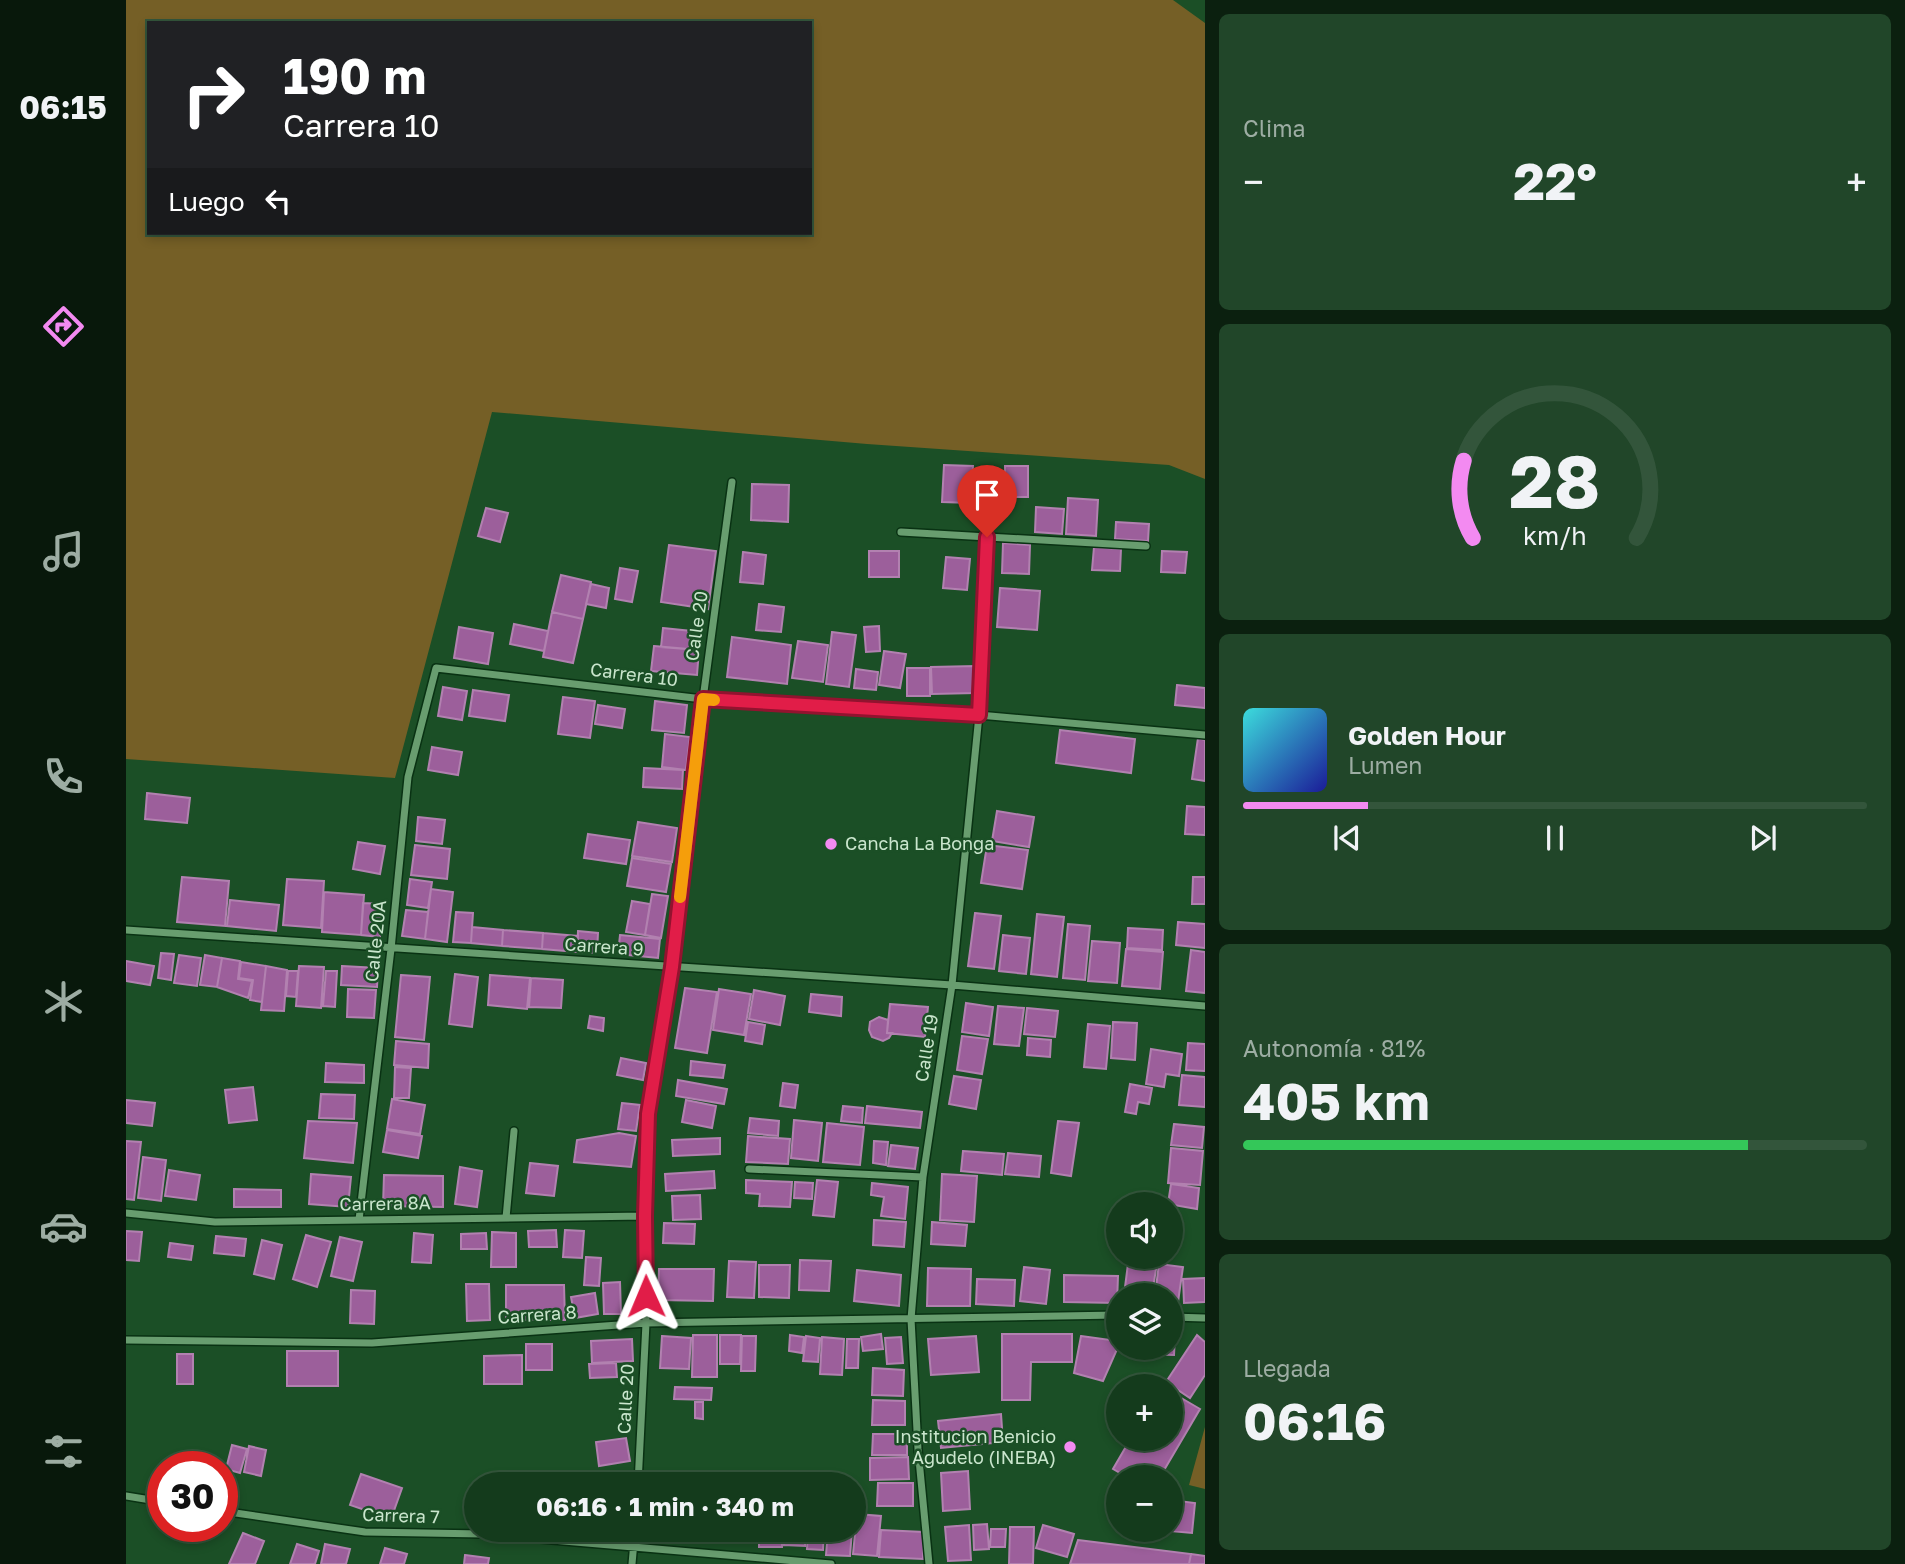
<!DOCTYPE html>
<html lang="es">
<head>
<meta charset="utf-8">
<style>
  body { margin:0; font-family:"Golos Text",sans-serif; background:#214629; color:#f1f3f6; height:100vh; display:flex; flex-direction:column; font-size:26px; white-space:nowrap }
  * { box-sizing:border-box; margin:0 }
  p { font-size:23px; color:#9dada3 }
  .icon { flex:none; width:38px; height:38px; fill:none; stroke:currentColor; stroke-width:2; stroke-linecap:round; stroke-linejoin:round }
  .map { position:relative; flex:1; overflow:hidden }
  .sheet { display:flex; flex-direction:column; gap:14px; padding:14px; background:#0b200f; width:700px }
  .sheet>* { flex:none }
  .hud { position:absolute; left:21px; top:21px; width:665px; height:214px; border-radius:0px; box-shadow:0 4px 10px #0003,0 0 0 2px #33553b; background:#202124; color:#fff; overflow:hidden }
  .controls { position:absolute; left:980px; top:1192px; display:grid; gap:14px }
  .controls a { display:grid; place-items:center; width:77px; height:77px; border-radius:50%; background:#143b1c; box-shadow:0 4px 10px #0003,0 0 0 2px #33553b; font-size:35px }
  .speed { position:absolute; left:21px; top:1451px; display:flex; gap:14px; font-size:35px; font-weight:700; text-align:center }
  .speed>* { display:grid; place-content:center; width:91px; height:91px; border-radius:50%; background:#143b1c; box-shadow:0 4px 10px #0003,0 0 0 2px #33553b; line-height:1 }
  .speed .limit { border:10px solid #d22; background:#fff; color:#111 }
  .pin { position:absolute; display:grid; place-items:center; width:60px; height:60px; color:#fff; margin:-72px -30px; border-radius:50% 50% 50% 0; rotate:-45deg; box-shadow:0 0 7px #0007 }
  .pin .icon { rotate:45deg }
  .me { position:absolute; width:77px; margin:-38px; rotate:359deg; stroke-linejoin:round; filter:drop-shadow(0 0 5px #0008) }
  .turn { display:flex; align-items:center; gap:24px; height:147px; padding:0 21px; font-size:32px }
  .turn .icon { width:91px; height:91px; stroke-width:2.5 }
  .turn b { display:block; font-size:49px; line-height:60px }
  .then { display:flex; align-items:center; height:66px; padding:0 21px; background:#0003; gap:14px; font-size:26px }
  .big { font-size:52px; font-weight:700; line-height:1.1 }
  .sheet .widget { flex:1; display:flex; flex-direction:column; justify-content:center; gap:10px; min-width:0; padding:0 24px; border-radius:10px; background:#214629 }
  .sheet .dial { align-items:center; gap:0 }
  .dial svg { height:182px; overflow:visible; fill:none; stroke:#33553b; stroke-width:7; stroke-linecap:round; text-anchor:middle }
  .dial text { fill:#f1f3f6; stroke:none }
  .song { display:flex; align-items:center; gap:21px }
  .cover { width:84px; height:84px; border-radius:10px; background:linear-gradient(135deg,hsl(180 70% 55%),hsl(240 70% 35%)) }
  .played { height:7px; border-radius:4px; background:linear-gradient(90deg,#f38af1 20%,#33553b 20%) }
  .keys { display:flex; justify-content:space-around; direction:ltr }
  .heat { display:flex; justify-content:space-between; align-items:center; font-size:38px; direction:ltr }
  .charge { height:10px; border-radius:5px; background:linear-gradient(90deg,#34c759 81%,#33553b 0) }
  .trip { position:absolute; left:338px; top:1472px; width:402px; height:70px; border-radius:35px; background:#143b1c; box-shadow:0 4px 10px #0003,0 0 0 2px #33553b; font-weight:700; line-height:70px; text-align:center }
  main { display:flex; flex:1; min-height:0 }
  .tab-bar { display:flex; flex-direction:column; width:126px; justify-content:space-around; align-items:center; background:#08180b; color:#9dada3 }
  .tab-bar .icon { width:49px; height:49px }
  .tab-bar .selected { color:#f38af1 }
  .tab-bar b { font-size:32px; color:#f1f3f6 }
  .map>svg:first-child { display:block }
  .green { fill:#755f26; fill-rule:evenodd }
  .building { fill:#9c5f9b; stroke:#b281b0; stroke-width:2 }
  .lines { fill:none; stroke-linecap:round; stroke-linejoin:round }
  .street-casing { stroke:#093213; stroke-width:10 }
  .street { stroke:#689d6f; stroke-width:7 }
  .route-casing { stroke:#92132f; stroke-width:18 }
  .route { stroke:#e11d48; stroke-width:12 }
  .slow { stroke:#f59e0b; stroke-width:12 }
  .poi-dot { fill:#f38af1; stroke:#1b4f26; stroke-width:2.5 }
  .labels { text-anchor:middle; stroke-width:5; stroke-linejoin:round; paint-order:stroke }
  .street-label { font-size:18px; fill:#cae6cd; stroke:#1b4f26 }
  .poi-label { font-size:18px; fill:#cae6cd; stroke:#1b4f26; text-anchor:start }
</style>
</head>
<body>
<main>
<nav class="tab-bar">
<b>06:15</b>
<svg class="icon selected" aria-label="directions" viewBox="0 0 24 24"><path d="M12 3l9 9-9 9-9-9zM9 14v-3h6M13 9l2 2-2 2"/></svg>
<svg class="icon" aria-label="music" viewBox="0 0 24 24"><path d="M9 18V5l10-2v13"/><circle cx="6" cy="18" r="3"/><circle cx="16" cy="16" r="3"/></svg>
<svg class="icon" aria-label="phone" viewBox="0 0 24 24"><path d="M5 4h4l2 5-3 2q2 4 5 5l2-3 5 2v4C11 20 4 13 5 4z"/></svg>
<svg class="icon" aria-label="climate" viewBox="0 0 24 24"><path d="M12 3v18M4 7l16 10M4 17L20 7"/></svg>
<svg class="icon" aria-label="car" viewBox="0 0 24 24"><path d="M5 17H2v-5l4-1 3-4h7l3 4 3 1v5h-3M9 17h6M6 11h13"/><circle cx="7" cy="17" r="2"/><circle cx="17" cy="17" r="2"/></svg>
<svg class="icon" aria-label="filters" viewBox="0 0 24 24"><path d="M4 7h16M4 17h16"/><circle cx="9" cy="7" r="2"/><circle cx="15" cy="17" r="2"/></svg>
</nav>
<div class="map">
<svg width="1079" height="1564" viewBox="0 0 1079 1564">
  <rect width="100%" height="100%" fill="#1b4f26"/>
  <path class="green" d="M0,0H1047L1079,23V479L1043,465L741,444L366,412L269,778L0,759ZM23,23H684V233H23Z
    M1079,1427V1489L1063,1485Z"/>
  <path class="building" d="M818,465L847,466L845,503L816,502Z
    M879,466H902V497H879Z
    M626,484L663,485L662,522L625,520Z
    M942,498L972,500L970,536L940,534Z
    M910,507L938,509L936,534L909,532Z
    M360,508L382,513L374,542L352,536Z
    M990,522L1023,524L1022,541L989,539Z
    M877,543L904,545L903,574L876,573Z
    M543,545L590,551L582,609L535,602Z
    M968,547L995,549L994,571L966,570Z
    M743,551H773V577H743Z
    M1036,551L1061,552L1059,573L1035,572Z
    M617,552L640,555L637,584L614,582Z
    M820,557L844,559L841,590L817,588Z
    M494,568L512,571L506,602L489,599Z
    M435,575L465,582L457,619L426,612Z
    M465,584L483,588L480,608L460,604Z
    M874,588L914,591L911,630L871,627Z
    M633,604L658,607L655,632L630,630Z
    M426,612L457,619L447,663L417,657Z
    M388,624L422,631L418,651L384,644Z
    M753,626L754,651L740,652L738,627Z
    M333,627L367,633L362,664L328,658Z
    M537,628L575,632L573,650L535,647Z
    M706,632L730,635L723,687L700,684Z
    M606,637L665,645L661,684L601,677Z
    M672,641L702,645L697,682L666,678Z
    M528,646L573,650L571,675L525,671Z
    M758,651L780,654L774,688L753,685Z
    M849,666L850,693L806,694L805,667Z
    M781,668H804V696H781Z
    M730,669L752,672L750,690L728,688Z
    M1051,685L1079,688V708L1049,705Z
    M317,687L341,691L336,720L312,716Z
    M347,690L383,695L379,721L343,716Z
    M437,697L469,701L464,738L432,734Z
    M529,701L561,705L558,733L526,730Z
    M472,705L499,709L496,728L469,724Z
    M934,730L1009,739L1005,773L930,763Z
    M539,734L564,737L560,770L536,767Z
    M1072,738L1079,740V781L1066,779Z
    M306,747L336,752L332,775L302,770Z
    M518,768L557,770L556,789L517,787Z
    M21,793L64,798L61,823L19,819Z
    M1061,806L1079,807V835L1059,834Z
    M871,811L908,817L903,847L866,841Z
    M292,817L319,820L316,844L290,841Z
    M512,822L551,828L546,862L506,856Z
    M462,834L504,840L500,864L458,858Z
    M232,842L259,846L254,874L227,869Z
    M289,845L324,849L321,879L285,875Z
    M861,845L902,850L896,889L855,883Z
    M506,858L545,864L540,892L501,886Z
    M56,877L103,881L99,926L51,922Z
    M1067,877H1079V904H1066Z
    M161,879L198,881L195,928L157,925Z
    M284,879L306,882L302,908L281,905Z
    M305,889L327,892L321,942L299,939Z
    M198,892L238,895L235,935L196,932Z
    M526,894L542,896L535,938L519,935Z
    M104,900L153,905L150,931L101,926Z
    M506,901L524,904L519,935L500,932Z
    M237,903L256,904L254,937L235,935Z
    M280,910L302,912L299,939L276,936Z
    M330,912L347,913L345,943L327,942Z
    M849,913L875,916L868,969L842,966Z
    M911,914L938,917L931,977L905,974Z
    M1052,922L1079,924V948L1050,945Z
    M942,924L964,926L959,980L937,978Z
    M346,927L377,930L376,946L345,943Z
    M1002,928L1037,930L1036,950L1001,948Z
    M377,930L417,933L416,949L376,946Z
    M452,931L472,933L471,953L451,952Z
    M417,933L452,936L451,952L416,949Z
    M494,935L534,939L532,958L492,954Z
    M877,935L904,938L900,974L873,971Z
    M966,941L994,943L991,983L962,981Z
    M1000,949L1037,952L1034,989L996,986Z
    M1065,950L1079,952V993L1060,991Z
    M35,953L48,954L45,980L32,978Z
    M53,955L75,958L71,986L48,983Z
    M79,955L96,958L91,987L74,985Z
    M96,958L114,961L112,979L126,981L122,998L91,987Z
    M0,961L28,966L24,985L0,981Z
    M115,962L140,966L136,1002L124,1000L127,980L113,978Z
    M140,966L161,970L158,1011L135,1010Z
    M173,966L198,967L195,1008L170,1006Z
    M216,966L252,968L251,987L215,985Z
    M162,971H172L170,997L160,996Z
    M200,971H211L209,1007L197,1006Z
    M329,974L352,977L346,1027L323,1024Z
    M275,975L304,977L298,1040L269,1037Z
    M364,975L404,978L401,1009L362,1005Z
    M405,978L437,980L435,1008L403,1007Z
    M559,988L591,992L581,1053L549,1048Z
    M222,989L250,990L248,1018L221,1017Z
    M593,989L625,994L618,1035L587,1030Z
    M628,990L659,996L654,1025L623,1019Z
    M685,994L716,997L715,1016L683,1012Z
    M840,1003L867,1007L863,1036L836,1032Z
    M764,1004L802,1007L799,1037L761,1033Z
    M872,1006L898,1008L893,1046L868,1044Z
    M901,1008L932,1011L929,1037L898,1034Z
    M464,1016L478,1018L477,1031L462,1028Z
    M753,1017L762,1020L761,1033H766L763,1038L757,1041L746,1037L743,1030L744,1022Z
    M622,1022L639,1025L636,1044L619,1041Z
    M987,1022L1011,1023L1009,1060L985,1058Z
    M962,1024L984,1026L980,1069L958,1067Z
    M836,1036L862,1039L856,1074L831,1070Z
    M902,1038L925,1040L924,1057L901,1055Z
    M270,1041L303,1044L302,1068L268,1065Z
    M1062,1043L1079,1044V1071L1060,1070Z
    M1025,1049L1056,1054L1053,1076L1040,1074L1038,1087L1020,1084Z
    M495,1058L520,1063L517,1080L491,1075Z
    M565,1061L599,1065L597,1078L564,1075Z
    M200,1063L238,1065V1083L199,1082Z
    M269,1067L285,1068L283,1098H268Z
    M1056,1075L1079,1077V1107L1053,1105Z
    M828,1076L855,1080L850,1109L823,1104Z
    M552,1080L601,1089L598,1104L550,1096Z
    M657,1083L672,1085L669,1108L654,1106Z
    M1004,1084L1026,1088L1023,1104L1012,1102L1010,1114L999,1112Z
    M127,1087L131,1120L103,1123L99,1090Z
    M195,1094L229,1095L228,1119L193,1118Z
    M266,1099L299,1105L294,1134L261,1129Z
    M0,1100L29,1103L26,1126L0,1123Z
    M560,1100L590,1106L586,1128L556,1122Z
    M496,1103L514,1105L510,1131L492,1129Z
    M717,1106L737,1108L736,1123L715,1121Z
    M741,1106L796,1112L794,1128L739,1123Z
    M624,1118L653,1121L652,1136L622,1133Z
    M668,1120L696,1123L692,1161L665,1158Z
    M182,1121L231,1123L227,1163L178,1158Z
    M932,1121L953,1123L945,1176L925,1173Z
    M701,1123L738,1127L734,1165L697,1162Z
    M1048,1124L1078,1127L1076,1148L1045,1145Z
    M261,1130L296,1136L292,1158L257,1152Z
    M493,1133L510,1136L505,1167L448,1162L451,1140Z
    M622,1136L664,1139L662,1164L620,1162Z
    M594,1138V1154L547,1156L546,1140Z
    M0,1141L15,1142L8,1200L0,1199Z
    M748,1141L762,1142L760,1165L747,1163Z
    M765,1145L792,1148L789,1169L762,1166Z
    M1045,1148L1077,1151L1074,1185L1042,1183Z
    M837,1151L878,1154L876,1175L835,1171Z
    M882,1153L915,1156L913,1177L879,1174Z
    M17,1157L40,1160L35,1201L12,1198Z
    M404,1163L432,1166L428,1196L400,1193Z
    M334,1167L356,1171L351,1207L329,1204Z
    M43,1170L74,1175L70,1200L39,1196Z
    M588,1171L589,1188L540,1191L539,1174Z
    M185,1174L225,1177L222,1207L183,1204Z
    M816,1174L851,1176L848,1222L814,1220Z
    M258,1175L317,1176V1207L257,1206Z
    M620,1180L666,1182L664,1207L633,1206L634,1194L620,1193Z
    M691,1180L712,1182L708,1217L687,1215Z
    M669,1182L687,1183L686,1199L668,1198Z
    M746,1183L782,1187L779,1219L755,1216L758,1197L745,1195Z
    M1045,1184L1073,1188L1071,1209L1042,1204Z
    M108,1189L155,1190V1207H108Z
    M574,1195L575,1219L547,1220L546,1196Z
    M748,1220L780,1222L778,1247L747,1245Z
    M806,1222L841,1225L839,1246L805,1244Z
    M538,1223L569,1224L568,1244L537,1243Z
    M430,1230L431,1247H403L402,1231Z
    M439,1230L458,1231L456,1258L437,1257Z
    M0,1231L16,1232L13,1261L0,1260Z
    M366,1232L390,1233V1267H365Z
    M288,1233L307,1235L305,1263L286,1262Z
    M360,1233L361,1249H335V1234Z
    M180,1235L205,1242L191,1287L167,1279Z
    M90,1236L120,1239L118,1256L88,1253Z
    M214,1237L236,1242L227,1281L205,1276Z
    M136,1240L156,1245L148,1279L128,1274Z
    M44,1243L67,1246L65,1260L42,1257Z
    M1003,1256H1032L1026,1295H998Z
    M460,1257L475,1258L473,1286L458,1285Z
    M674,1260L705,1261L703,1291L673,1290Z
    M603,1261L630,1262L628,1298L601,1297Z
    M1033,1264L1057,1267L1052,1302L1045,1301V1295H1029Z
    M633,1265H664L663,1298L633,1297Z
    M898,1267L924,1270L920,1304L894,1301Z
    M802,1268L845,1269L844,1306H801Z
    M533,1269H588L587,1301L532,1300Z
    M731,1270L775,1275L773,1306L728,1301Z
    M938,1275L992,1276L991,1303L938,1302Z
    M1079,1278V1302L1058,1303L1057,1279Z
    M851,1279L889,1280L888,1306L850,1304Z
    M494,1282L495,1314H478L477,1283Z
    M340,1284H363L364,1320L341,1321Z
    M380,1285H438L439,1320H380Z
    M225,1290L249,1291L248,1324L224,1323Z
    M469,1293L472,1314L449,1318L445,1297Z
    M755,1334L757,1349L737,1351L735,1337Z
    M876,1334H946V1362H905L904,1400H876Z
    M567,1335H591V1377H566Z
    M594,1335H615L614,1364H594Z
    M664,1335L678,1337L676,1353L663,1351Z
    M1045,1335L1049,1336L1048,1355L1006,1354V1348H1045Z
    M1071,1335L1079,1342V1375L1064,1398L1040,1382Z
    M536,1336L565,1338L563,1369L534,1368Z
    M616,1336H630L629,1371H615Z
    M680,1336L694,1338L692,1362L677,1361Z
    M850,1336L853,1372L805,1375L802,1339Z
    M955,1336L992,1341V1347L977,1381L948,1373Z
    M696,1337L718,1339L716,1375L694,1374Z
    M775,1337L777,1363L761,1364L759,1338Z
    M506,1339L507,1361L466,1363L465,1341Z
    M721,1339H733L732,1368H720Z
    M400,1344H426V1370H400Z
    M161,1351H212V1386H161Z
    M51,1354H67V1384H51Z
    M396,1355V1384H358V1356Z
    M490,1363L491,1377L464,1378L463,1364Z
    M747,1368L778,1370L777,1396L746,1395Z
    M549,1387L586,1388L585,1400L548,1399Z
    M1045,1392L1074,1409L1034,1477H1001L987,1469L1005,1438H1045Z
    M747,1400L779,1401V1425H746Z
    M569,1402H577V1419L569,1418Z
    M875,1414L877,1442L815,1448L812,1421Z
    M747,1434H781V1455H746Z
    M500,1438L504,1461L473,1466L470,1442Z
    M106,1445L121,1449L114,1473L100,1469Z
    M123,1446L140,1450L135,1476L118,1472Z
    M782,1457L783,1479L744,1480V1458Z
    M842,1471L844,1509L817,1511L815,1473Z
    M235,1474L276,1488L265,1519L224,1505Z
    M553,1474V1484H535V1475Z
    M752,1483H787V1506H751Z
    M1045,1500L1069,1503L1066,1533L1033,1530H1045Z
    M341,1501H350V1520L340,1519Z
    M731,1514L755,1516L751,1556L727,1554Z
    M861,1524L863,1549L848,1550L847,1525Z
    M843,1525L845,1560L822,1561L819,1527Z
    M917,1525L948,1534L941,1557L910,1548Z
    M884,1527H908L907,1564H883Z
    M865,1529H880L879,1547H864Z
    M633,1530H656V1547H633Z
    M658,1530H679V1546L658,1545Z
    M682,1530H698L697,1550L681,1549Z
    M702,1530H726L724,1556L700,1555Z
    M755,1530L798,1532L797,1559L753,1557Z
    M117,1533L138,1541L129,1564H103Z
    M952,1540L1065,1554L1063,1564H944Z
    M171,1544L193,1551L189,1564H164Z
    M199,1544L224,1549L220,1564H195Z
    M259,1548L281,1554L278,1564H254Z
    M1065,1554L1079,1556V1564H1063Z
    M339,1555L363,1558L362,1564H338Z"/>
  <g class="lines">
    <g class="street-casing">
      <path id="street" d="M775,532L1020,546
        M0,930L826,985L1079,1006
        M623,1169L797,1177
        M0,1213L89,1222L519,1216
        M380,1218L388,1131
        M233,1220L265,949L282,777L310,668L577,699L853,715L1079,735
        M1045,1317L1079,1318
        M0,1340L246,1343L520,1323L992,1315
        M512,1484L520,1323L519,1216L522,1114L546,967L577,699L606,482
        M0,1496L37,1502
        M96,1511L239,1532L357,1534L705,1564
        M506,1564L509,1530
        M803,1564L792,1449L785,1319L797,1177L826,985L853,715L861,537"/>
    </g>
    <use href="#street" class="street"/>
  </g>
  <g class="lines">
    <g class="route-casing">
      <path id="route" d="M520,1296L519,1216L522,1114L546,967L577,699L853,715L861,537"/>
    </g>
    <use href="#route" class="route"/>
    <path class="slow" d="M554,897L577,699L588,700"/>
  </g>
  <g class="poi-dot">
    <circle cx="705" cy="844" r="7"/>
    <circle cx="944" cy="1447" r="7"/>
  </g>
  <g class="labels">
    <g class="street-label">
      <text transform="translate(571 626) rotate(-82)" y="6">Calle 20</text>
      <text transform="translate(508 675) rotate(7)" y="6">Carrera 10</text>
      <text transform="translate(250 941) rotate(-84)" y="6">Calle 20A</text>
      <text transform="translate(478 947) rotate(4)" y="6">Carrera 9</text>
      <text transform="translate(801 1048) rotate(-81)" y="6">Calle 19</text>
      <text transform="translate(259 1204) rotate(-1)" y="6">Carrera 8A</text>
      <text transform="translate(411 1315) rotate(-4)" y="6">Carrera 8</text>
      <text transform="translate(500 1399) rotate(-87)" y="6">Calle 20</text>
      <text transform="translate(275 1516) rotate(2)" y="6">Carrera 7</text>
    </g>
    <g class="poi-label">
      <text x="719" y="850">Cancha La Bonga</text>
      <text x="930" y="1443" text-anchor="end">Institucion Benicio<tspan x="930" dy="21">Agudelo (INEBA)</tspan></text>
    </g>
  </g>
</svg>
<div class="controls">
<a><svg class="icon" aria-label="sound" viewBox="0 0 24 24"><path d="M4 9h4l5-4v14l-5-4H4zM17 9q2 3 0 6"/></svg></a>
<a><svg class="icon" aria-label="layers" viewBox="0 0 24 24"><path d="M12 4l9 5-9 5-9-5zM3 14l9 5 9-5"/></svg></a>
<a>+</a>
<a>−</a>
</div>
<div class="speed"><div class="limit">30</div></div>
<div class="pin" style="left:861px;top:537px;background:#d93025"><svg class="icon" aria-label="arrive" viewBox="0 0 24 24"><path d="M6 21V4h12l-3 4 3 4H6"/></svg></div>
<svg class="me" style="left:520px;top:1296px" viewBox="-20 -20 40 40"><path d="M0-17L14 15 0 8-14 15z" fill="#e11d48" stroke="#fff" stroke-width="4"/></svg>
<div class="trip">06:16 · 1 min · 340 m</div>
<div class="hud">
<div class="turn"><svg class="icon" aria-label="right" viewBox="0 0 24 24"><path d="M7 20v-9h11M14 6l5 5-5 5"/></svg><div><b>190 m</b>Carrera 10</div></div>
<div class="then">Luego<svg class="icon" aria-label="left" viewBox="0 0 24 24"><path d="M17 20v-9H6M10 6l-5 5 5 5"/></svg></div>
</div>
</div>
<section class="sheet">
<div class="widget"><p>Clima</p>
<div class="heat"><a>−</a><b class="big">22°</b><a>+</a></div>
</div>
<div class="widget dial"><svg viewBox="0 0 100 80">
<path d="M14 69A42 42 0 1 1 86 69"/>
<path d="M14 69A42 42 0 0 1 10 35" stroke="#f38af1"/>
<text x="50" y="56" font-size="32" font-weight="700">28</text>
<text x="50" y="72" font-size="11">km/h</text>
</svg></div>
<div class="widget">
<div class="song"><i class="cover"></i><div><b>Golden Hour</b><p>Lumen</p></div></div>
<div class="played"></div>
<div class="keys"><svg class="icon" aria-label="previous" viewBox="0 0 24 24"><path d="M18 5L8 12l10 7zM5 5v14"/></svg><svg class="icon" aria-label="pause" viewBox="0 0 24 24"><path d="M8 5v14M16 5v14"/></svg><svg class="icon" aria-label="next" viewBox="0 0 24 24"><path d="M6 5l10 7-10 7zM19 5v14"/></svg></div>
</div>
<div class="widget"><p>Autonomía · 81%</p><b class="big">405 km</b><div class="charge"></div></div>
<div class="widget"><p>Llegada</p><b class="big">06:16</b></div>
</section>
</main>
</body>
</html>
